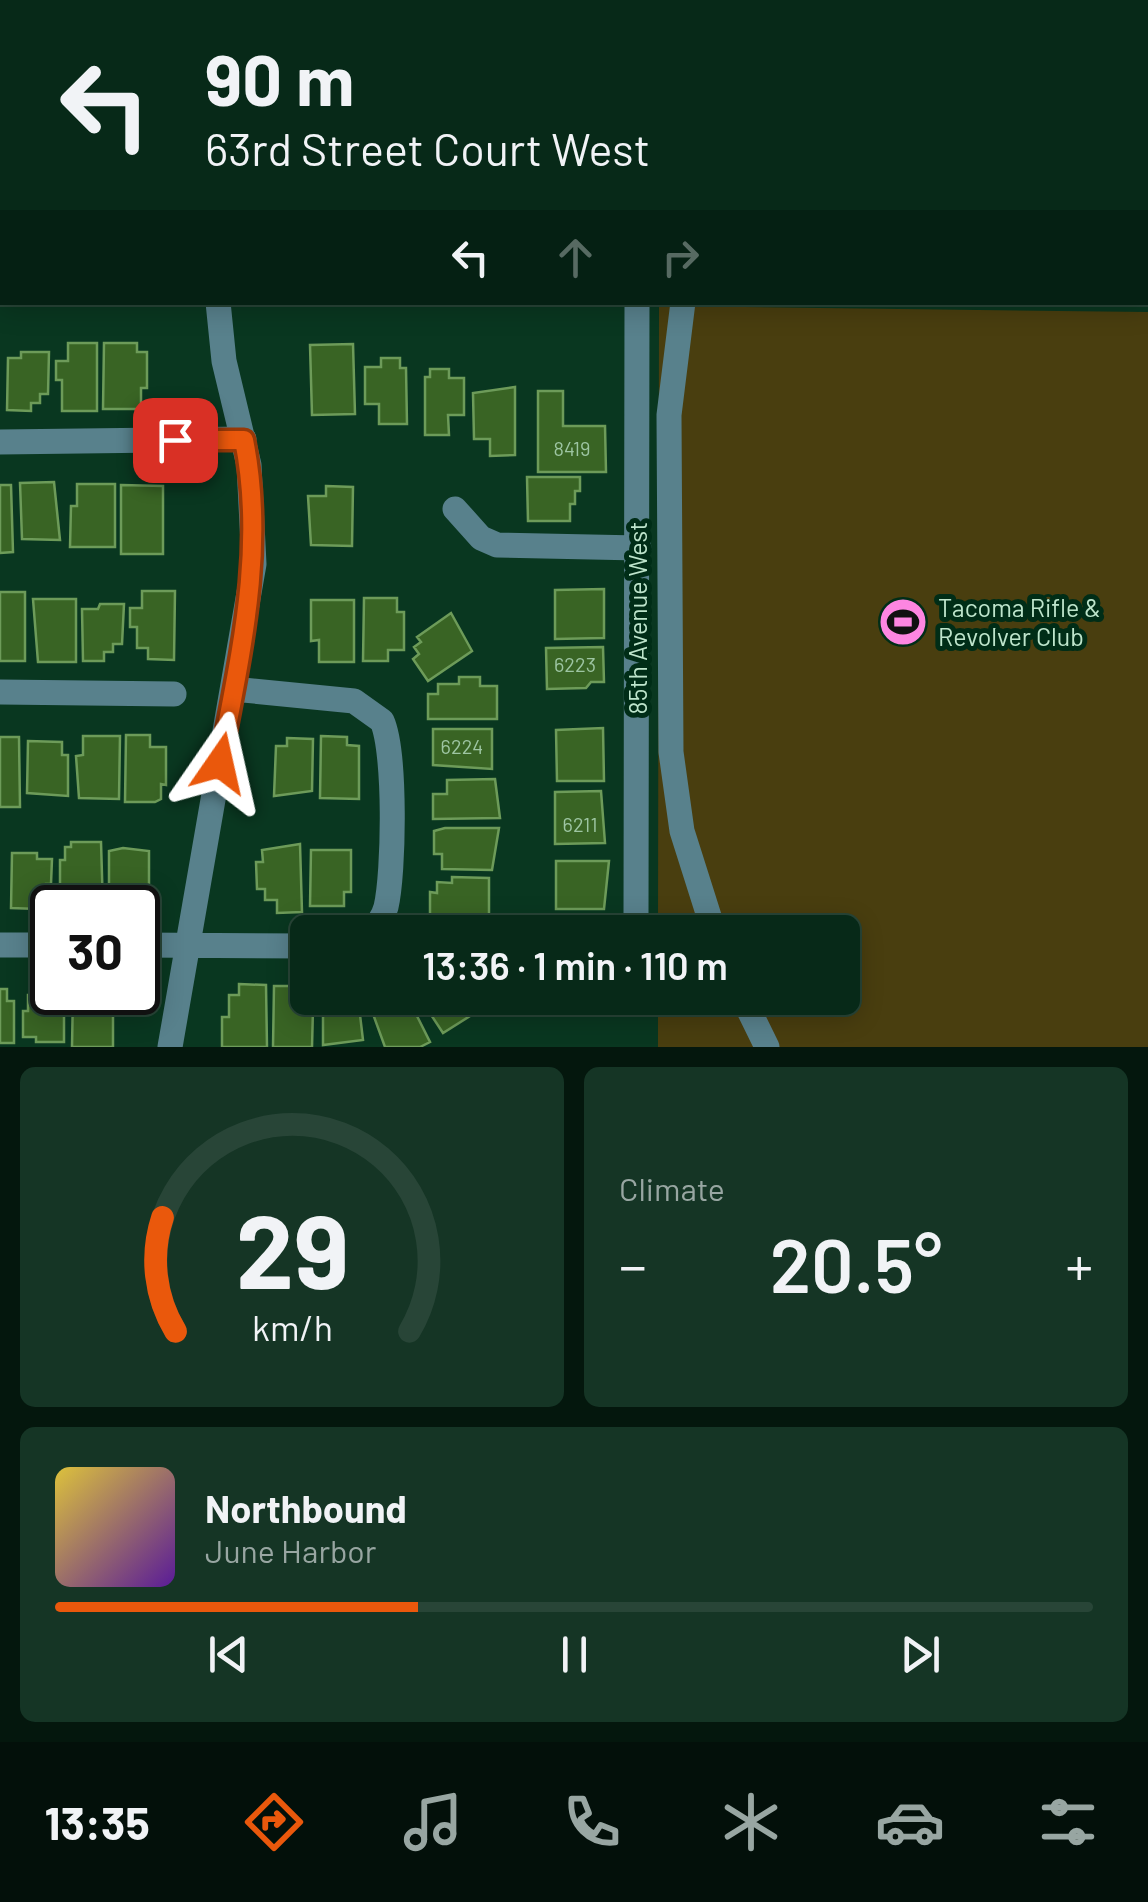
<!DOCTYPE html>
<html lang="en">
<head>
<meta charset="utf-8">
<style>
  body { margin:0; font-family:Barlow,sans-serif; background:#153525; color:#f1f3f6; height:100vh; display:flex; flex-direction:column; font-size:38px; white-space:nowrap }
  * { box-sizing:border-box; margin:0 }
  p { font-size:32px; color:#98a6a2 }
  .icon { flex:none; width:55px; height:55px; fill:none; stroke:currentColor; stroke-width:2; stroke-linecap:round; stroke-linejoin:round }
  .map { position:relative; height:1047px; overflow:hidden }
  .sheet { display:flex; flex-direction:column; gap:20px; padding:20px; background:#04170d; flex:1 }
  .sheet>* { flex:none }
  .guide { position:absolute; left:0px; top:0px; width:1150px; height:305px; box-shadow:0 5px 25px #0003,0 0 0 2px #284537; background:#072918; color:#f1f3f6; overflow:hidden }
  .speed { position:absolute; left:30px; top:885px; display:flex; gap:20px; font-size:50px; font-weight:700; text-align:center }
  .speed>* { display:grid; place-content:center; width:130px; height:130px; border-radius:50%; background:#072918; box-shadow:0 5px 25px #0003,0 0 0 2px #284537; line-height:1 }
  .speed .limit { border:5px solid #111; border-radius:15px; background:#fff; color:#111 }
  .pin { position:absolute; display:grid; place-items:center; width:85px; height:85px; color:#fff; margin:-42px; border-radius:20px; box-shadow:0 5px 15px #0006 }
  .me { position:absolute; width:110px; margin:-55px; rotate:11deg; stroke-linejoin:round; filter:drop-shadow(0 0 8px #0008) }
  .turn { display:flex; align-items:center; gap:35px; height:210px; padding:0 40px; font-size:45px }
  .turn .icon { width:130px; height:130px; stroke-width:2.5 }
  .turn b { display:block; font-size:70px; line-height:85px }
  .lanes { display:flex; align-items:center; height:95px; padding:0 40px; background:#0003; justify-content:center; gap:50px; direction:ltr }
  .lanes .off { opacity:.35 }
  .big { font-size:75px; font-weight:600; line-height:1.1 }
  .sheet .tile { flex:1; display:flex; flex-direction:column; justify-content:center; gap:15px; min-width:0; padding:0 35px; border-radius:15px; background:#153525 }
  .sheet .dial { align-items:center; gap:0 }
  .dial svg { height:260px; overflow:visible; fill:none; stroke:#284537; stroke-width:7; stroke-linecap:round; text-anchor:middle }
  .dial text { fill:#f1f3f6; stroke:none }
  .song { display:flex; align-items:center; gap:30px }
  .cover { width:120px; height:120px; border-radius:15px; background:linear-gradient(135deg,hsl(50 70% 55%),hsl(270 70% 35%)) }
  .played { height:10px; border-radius:5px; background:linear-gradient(90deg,#ea580c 35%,#284537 35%) }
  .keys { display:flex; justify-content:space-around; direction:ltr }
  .heat { display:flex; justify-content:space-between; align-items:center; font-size:55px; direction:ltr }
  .sheet .tiles { flex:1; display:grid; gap:20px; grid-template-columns:1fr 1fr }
  .tile:last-child { grid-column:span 2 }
  .trip { position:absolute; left:290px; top:915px; width:570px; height:100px; border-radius:15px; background:#072918; box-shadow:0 5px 25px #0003,0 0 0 2px #284537; font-weight:600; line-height:100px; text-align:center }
  .tab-bar { display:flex; height:160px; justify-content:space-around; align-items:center; background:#03100a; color:#98a6a2 }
  .tab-bar .icon { width:70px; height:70px }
  .tab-bar .on { color:#ea580c }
  .tab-bar b { font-size:45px; color:#f1f3f6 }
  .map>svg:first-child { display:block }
  .green { fill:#493e0f }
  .building { fill:#396424; stroke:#6d9b59; stroke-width:2.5 }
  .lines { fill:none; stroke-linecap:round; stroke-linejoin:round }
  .minor { stroke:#58818c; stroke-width:25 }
  .route-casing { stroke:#983908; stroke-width:25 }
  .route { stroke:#ea580c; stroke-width:18 }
  .labels { text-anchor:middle; stroke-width:10; stroke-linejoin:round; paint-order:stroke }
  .number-label { font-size:20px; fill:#9dc5a2 }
  .poi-label { font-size:25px; fill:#bee5cc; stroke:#002d17; text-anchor:start }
  .street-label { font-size:25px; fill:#bee5cc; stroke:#002d17 }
</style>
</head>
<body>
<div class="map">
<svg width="1148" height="1047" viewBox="0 0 1148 1047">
  <rect width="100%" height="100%" fill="#093720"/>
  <path class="green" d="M659,306L1148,312V1047H658V998H842V932H658Z"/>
  <path class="building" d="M68,343H97V411H62V380H56V361H68Z
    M104,343H137V352H147V388H141V409H103Z
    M353,344L355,414L312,415L310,345Z
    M21,352H49L48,394H40V403H31V411L7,410L8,358H21Z
    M381,358H400V368H406L407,424H379V404H365V367H381Z
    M430,369H449V378H464V415H448L449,435H425V377H430Z
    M515,387V455L490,456V439H474L473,393Z
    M538,391H563V426H605L606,472H538Z
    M527,477H580V491H575V504H570V521H528Z
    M54,482L60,540L22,539L20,483Z
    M77,484H115V547H70L71,506H77Z
    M0,485H11L13,552L0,553Z
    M121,485L163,486V554H121Z
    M326,486L353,487L352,546L311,545L308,496H326Z
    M604,589V638L555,639V590Z
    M142,591H175L174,660L148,659V648H137V627H130V608H142Z
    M0,592H25V661H0Z
    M364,598H397V612H404V650H388V661H363Z
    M33,599H76V662H38Z
    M311,600H354V662H319V640L311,641Z
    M100,604H124L122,644H113V652H104V661H83L82,609H98Z
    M451,613L472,651L428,681L413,659L419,654L414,647L421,642L417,637Z
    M603,647L604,682H591L586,688L547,689L546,648Z
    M459,677H480V686H497V719H428V694H438V684H459Z
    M603,728L604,781H557L556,730Z
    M433,729H492V769L433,765Z
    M126,735H150V747H166V785L161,784V799L155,802H125Z
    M83,736H120L119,799L79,798L76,756L83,755Z
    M321,736L347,737V745L359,746V799L320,798Z
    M0,737H19L20,807H0Z
    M287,738L313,739L312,791L274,796L276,746H287Z
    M28,741L62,742V755H68V796L27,793Z
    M495,779L500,818L433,819V794H447V780Z
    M601,791L605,843L555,844V792Z
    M445,828H499L492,870L442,869V854H434V831Z
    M71,842H101L103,908H74V899H60V860H65V847H71Z
    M300,844L302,912L277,913V900H265V889H257L256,862H263L262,850Z
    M123,848L149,851V907H109V851Z
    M311,850H351V892H344V906H310Z
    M12,853H37V859H52L51,884H46V901H38V909L11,908Z
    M556,861H609L604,909H556Z
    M452,877L489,878V918L430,917V892L437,893V882L452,883Z
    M499,926V932H433V927Z
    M239,984L266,985L267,1047H222V1017H229V995H239Z
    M274,986H308V1009H313L312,1047H273Z
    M37,987L64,992V1042H36V1037H23V1011H28V995H37Z
    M0,989H7V1001H14V1043H0Z
    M73,992L109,996L108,1009L113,1010V1047H72Z
    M323,998H358L363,1040L323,1045Z
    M379,998H413L417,1005L413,1008L430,1042L420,1047H385L369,1003Z
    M420,998H470L478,1011L443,1033Z"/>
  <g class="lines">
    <path class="minor" d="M445,0V2
      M1025,0V2
      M77,2L78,0
      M0,132L2,128
      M0,251H2
      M683,302L669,415L671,752L682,831L714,932
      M0,442L244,439
      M455,509L481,538L497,545L639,548
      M233,689L354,701L382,721C396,752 394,873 386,907C383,918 378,925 369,932
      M0,692L174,694
      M632,932L636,919L637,302
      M0,945H52
      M138,945L308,946
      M743,998L767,1047
      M170,1047L254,564L249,465L224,361L218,302"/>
  </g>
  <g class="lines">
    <g class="route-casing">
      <path id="route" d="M175,440H244C266,550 240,655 220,763"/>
    </g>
    <use href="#route" class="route"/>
  </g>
  <defs>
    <g id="stadium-disc" transform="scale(2.5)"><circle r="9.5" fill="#fd86e1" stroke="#002d17"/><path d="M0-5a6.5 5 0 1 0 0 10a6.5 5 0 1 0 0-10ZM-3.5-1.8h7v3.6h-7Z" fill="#111"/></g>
  </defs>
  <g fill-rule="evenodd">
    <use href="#stadium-disc" x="903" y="622"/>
  </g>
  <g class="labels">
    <g class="number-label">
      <text x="572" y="456">8419</text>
      <text x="575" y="672">6223</text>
      <text x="462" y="754">6224</text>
      <text x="580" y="832">6211</text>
    </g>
    <g class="poi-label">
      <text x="938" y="617">Tacoma Rifle &amp;<tspan x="938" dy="29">Revolver Club</tspan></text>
    </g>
    <g class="street-label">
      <text transform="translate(638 618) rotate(-90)" y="9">85th Avenue West</text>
    </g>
  </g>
</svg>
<div class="speed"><div class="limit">30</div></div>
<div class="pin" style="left:175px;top:440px;background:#d93025"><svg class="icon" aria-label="arrive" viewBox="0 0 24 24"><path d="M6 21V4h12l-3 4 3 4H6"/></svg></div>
<svg class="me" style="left:220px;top:763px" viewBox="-20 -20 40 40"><path d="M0-17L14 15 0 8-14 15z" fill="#ea580c" stroke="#fff" stroke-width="4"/></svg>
<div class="trip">13:36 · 1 min · 110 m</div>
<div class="guide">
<div class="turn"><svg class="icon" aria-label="left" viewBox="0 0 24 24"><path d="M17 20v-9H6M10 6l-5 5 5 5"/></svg><div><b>90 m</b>63rd Street Court West</div></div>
<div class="lanes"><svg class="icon" aria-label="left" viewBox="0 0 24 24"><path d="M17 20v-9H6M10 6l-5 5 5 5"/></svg><svg class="icon off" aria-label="ahead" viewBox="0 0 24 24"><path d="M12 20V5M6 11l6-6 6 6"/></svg><svg class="icon off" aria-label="right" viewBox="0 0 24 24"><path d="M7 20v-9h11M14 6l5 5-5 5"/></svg></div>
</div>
</div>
<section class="sheet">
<div class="tiles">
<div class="tile dial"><svg viewBox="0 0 100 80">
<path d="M14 69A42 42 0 1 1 86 69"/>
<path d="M14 69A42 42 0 0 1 10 34" stroke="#ea580c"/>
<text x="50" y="56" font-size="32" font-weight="700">29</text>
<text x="50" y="72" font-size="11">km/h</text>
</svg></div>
<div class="tile"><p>Climate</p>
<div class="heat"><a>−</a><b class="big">20.5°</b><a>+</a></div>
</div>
<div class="tile">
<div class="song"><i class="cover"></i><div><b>Northbound</b><p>June Harbor</p></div></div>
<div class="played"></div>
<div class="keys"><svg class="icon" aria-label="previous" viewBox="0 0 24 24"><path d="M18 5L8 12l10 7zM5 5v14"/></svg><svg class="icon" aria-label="pause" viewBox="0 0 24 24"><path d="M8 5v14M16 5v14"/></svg><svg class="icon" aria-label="next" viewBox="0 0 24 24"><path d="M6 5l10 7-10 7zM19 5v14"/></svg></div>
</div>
</div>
</section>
<nav class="tab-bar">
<b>13:35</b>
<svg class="icon on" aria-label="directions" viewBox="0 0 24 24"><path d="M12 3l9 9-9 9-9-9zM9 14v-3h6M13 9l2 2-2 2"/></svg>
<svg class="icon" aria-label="music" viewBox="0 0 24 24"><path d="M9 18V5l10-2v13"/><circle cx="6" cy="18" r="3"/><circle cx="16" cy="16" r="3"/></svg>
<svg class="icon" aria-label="phone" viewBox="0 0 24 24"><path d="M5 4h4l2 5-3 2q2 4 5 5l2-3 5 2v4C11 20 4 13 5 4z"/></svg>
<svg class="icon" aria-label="climate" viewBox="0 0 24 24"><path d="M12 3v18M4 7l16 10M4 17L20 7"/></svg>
<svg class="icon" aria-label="car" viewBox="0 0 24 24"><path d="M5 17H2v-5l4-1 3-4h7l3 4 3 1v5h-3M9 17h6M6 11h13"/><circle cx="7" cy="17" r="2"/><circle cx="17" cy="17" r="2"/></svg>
<svg class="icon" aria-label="filters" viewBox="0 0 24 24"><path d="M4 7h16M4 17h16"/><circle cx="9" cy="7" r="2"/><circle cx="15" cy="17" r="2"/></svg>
</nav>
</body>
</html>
